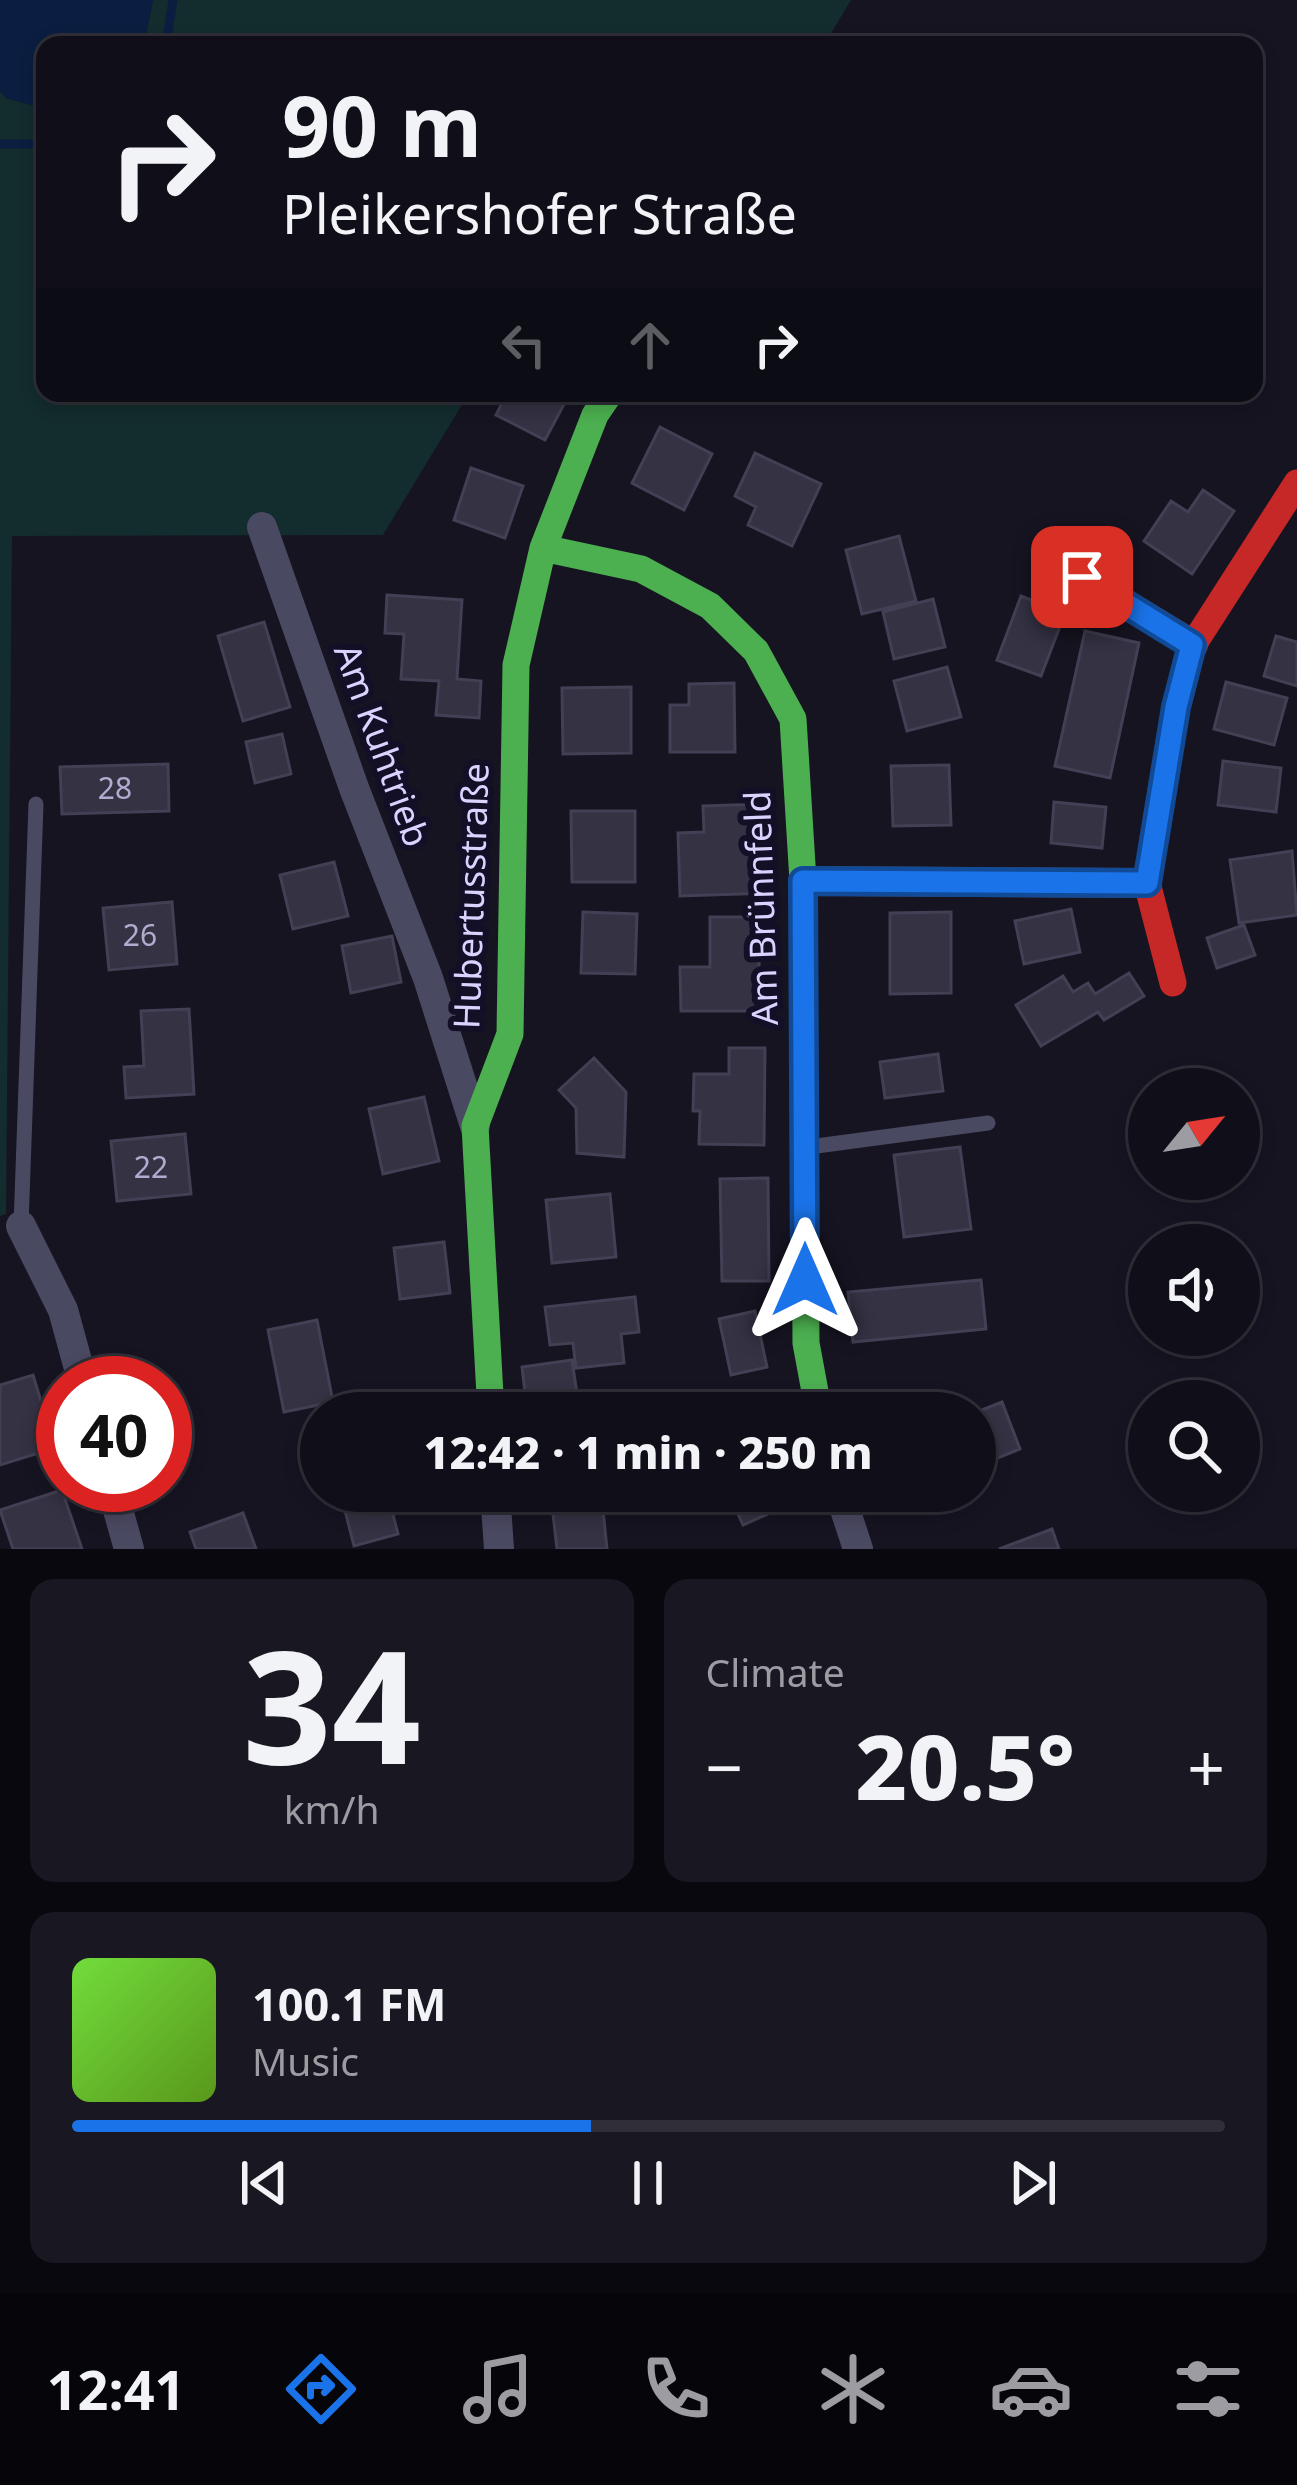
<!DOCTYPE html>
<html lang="en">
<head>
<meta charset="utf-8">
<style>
  body { margin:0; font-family:"Noto Sans",sans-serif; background:#191822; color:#f1f3f6; height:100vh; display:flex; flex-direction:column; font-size:45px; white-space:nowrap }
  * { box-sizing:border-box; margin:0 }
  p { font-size:39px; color:#9c9ca2 }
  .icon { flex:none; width:66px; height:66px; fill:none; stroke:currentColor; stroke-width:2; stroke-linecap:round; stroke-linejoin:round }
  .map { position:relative; height:1549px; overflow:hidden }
  .details { display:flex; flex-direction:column; gap:30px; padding:30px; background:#09080e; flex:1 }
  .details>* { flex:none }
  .top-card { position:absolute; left:36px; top:36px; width:1227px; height:366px; border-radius:24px; box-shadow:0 6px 18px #0003,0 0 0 3px #302f38; background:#100f19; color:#f1f3f6; overflow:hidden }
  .needle { width:78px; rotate:60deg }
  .buttons { position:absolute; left:1128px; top:1068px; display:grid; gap:24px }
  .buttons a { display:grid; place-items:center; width:132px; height:132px; border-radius:50%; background:#100f19; box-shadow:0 6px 18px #0003,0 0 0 3px #302f38; font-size:60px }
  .speed { position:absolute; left:36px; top:1356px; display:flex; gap:24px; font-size:60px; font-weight:700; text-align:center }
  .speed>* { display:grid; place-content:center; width:156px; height:156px; border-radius:50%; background:#100f19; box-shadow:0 6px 18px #0003,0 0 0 3px #302f38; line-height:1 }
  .speed .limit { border:18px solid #d22; background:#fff; color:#111 }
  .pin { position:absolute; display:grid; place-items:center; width:102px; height:102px; color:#fff; margin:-51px; border-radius:24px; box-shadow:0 6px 18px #0006 }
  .me { position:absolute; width:132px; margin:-66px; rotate:0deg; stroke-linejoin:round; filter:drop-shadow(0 0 9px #0008) }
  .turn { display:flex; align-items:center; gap:42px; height:252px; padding:0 48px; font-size:54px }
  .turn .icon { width:156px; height:156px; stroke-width:2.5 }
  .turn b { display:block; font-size:84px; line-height:102px }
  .lanes { display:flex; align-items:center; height:114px; padding:0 48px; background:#0003; justify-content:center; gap:60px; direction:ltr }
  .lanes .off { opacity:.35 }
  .big { font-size:90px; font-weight:800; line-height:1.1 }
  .details .widget { flex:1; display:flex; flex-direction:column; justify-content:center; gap:18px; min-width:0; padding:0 42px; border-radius:24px; background:#191822 }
  .details .dial { align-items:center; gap:0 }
  .dial b { font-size:156px; line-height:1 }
  .song { display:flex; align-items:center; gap:36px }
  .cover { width:144px; height:144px; border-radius:18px; background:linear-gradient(135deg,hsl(100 70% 55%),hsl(90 70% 35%)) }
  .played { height:12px; border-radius:6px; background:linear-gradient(90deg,#1a73e8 45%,#302f38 45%) }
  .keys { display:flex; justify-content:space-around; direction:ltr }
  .heat { display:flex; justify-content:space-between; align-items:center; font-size:66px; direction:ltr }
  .details .tiles { flex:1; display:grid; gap:30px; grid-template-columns:1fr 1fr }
  .widget:last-child { grid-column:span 2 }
  .trip { position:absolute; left:300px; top:1392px; width:696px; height:120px; border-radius:60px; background:#100f19; box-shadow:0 6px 18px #0003,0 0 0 3px #302f38; font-weight:800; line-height:120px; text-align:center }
  .dock { display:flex; height:192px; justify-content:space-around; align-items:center; background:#06060a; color:#9c9ca2 }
  .dock .icon { width:84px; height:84px }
  .dock .active { color:#1a73e8 }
  .dock b { font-size:54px; color:#f1f3f6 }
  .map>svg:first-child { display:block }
  .green { fill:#132c2d }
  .water { fill:#0b1e41 }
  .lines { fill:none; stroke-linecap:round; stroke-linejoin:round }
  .stream { stroke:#0b1e41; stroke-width:9 }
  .building { fill:#343243; stroke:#433f54; stroke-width:3 }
  .lane { stroke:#4a4962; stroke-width:15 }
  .street { stroke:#4a4962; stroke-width:30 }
  .fast { stroke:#4caf50; stroke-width:27 }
  .jam { stroke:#c62828; stroke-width:27 }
  .route-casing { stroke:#114b97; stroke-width:30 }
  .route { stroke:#1a73e8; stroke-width:21 }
  .labels { text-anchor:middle; stroke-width:12; stroke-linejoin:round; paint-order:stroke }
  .number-label { font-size:30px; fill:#b0acd0 }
  .street-label { font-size:36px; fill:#d9d4ff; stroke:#130f26 }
</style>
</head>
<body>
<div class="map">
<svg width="1297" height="1549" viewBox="0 0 1297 1549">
  <rect width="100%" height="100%" fill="#161421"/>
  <path class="green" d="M153,0H851L824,45H144Z
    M0,91L6,98L45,109V393H469L383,535L12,536L6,1214L0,1216Z"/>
  <path class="water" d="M0,0H153L144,45H45V109L6,98L0,91Z"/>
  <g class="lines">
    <path class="stream" d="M166,45L173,0
      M0,144H45"/>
  </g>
  <path class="building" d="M507,393H570L545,440L496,415Z
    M660,427L712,454L684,510L632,483Z
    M755,453L821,484L792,546L748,525L756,507L735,496Z
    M471,468L523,486L505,538L454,520Z
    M1203,490L1234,511L1192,574L1144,541L1171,501L1188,512Z
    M899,536L916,601L862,614L846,550Z
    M387,595L462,600L457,679L481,681L479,718L436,715L439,681L401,679L404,634L385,633Z
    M1021,596L1065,613L1041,676L997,660Z
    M933,599L945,647L894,659L883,612Z
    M264,622L290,707L243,721L218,636Z
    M1085,631L1139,643L1110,778L1055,766Z
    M1276,636L1297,642V686L1264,676Z
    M947,667L961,717L907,731L894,681Z
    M1226,682L1287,698L1274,745L1214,729Z
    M734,683L735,752H670V705H689V684Z
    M631,687V753L563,754L562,688Z
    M282,734L291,774L255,783L246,742Z
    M1223,761L1281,768L1276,812L1218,805Z
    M168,764L169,811L62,814L60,767Z
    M949,765L951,825L893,826L891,766Z
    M1054,802L1106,807L1102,848L1051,843Z
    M765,804L768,893L680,896L678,833L704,832L703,806Z
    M571,811H635V882H572Z
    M1292,851L1297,915L1239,923L1230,860Z
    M334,862L348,916L293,929L280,875Z
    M172,902L177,964L109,970L103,908Z
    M1071,909L1080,952L1024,964L1015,921Z
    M583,912L637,914L635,974L581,973Z
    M951,912V993L890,994V913Z
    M710,917H759V1011H681L680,967H710Z
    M1244,925L1255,955L1217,968L1207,938Z
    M392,936L401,982L351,993L342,946Z
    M1129,973L1144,996L1104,1020L1098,1012L1041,1046L1016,1005L1063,976L1073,992L1088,983L1095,994Z
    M189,1009L194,1094L126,1098L124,1067L144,1066L141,1011Z
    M729,1048H765L764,1145L699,1144L700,1111H693L694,1074H729Z
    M938,1054L943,1091L885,1098L880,1062Z
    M594,1058L626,1092L624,1157L577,1153L576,1108L559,1090Z
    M424,1097L439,1161L383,1174L369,1109Z
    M185,1134L191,1194L117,1201L111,1141Z
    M960,1147L971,1229L904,1237L894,1155Z
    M768,1178L769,1281H722L720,1179Z
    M610,1194L616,1257L552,1263L546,1200Z
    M444,1242L450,1293L400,1299L394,1248Z
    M981,1280L986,1329L853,1342L848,1292Z
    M635,1297L639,1332L621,1334L624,1363L576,1368L573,1343L550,1345L545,1307Z
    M755,1311L767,1367L731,1375L719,1319Z
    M317,1320L333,1402L284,1412L268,1330Z
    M572,1360L577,1394L526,1401L522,1367Z
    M33,1375L55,1448L0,1465V1385Z
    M453,1397L455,1413H403L402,1402Z
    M588,1397L590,1413H528L527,1406Z
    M1002,1402L1020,1449L975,1467L974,1413Z
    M62,1490L82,1549H13L0,1510Z
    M340,1491H387L398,1534L354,1546Z
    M728,1491H793L797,1501L743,1525Z
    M603,1510L607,1549H557L553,1514Z
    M243,1513L256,1549H196L190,1532Z
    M1052,1529L1059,1549H999Z"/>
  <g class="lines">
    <path class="lane" d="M809,1147L988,1123
      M21,1226L36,804"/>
    <path class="street" d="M262,527L354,788L428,978L475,1126
      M1081,577L1193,645
      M803,881L1147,883
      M21,1226L63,1310L83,1383
      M111,1485L129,1549
      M495,1491L499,1549
      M839,1491L858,1549"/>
    <path class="fast" d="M543,548L641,569L710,606L756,651L793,719L803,881L806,1343L819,1413
      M491,1413L475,1126L510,1034L516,665L543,548L595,415L610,393"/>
    <path class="jam" d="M1173,983L1147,883L1176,707L1193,645L1297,483"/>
  </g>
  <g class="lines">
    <g class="route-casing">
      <path id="route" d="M805,1280L803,881L1147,883L1176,707L1192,645L1082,577"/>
    </g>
    <use href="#route" class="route"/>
  </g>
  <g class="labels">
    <g class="number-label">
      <text x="115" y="799">28</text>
      <text x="140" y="946">26</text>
      <text x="151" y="1178">22</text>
    </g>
    <g class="street-label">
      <text transform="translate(382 745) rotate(70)" y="13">Am Kuhtrieb</text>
      <text transform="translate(471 896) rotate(-88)" y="13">Hubertusstraße</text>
      <text transform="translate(761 908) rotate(-92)" y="13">Am Brünnfeld</text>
    </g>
  </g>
</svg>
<div class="buttons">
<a><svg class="needle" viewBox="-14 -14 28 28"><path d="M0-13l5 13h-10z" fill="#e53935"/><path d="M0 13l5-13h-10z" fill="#9c9ca2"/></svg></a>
<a><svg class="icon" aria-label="sound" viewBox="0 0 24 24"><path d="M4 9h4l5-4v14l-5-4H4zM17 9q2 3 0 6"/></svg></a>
<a><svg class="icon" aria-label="search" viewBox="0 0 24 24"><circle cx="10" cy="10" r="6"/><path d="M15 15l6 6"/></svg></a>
</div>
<div class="speed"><div class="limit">40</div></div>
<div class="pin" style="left:1082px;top:577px;background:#d93025"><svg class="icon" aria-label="arrive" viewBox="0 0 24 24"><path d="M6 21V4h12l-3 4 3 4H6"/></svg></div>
<svg class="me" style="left:805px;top:1280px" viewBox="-20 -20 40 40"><path d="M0-17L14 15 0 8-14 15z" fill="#1a73e8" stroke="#fff" stroke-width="4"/></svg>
<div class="trip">12:42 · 1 min · 250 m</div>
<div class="top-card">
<div class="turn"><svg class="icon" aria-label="right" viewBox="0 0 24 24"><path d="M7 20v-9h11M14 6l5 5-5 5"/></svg><div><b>90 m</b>Pleikershofer Straße</div></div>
<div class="lanes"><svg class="icon off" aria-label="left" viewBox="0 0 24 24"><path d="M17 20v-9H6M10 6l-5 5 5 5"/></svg><svg class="icon off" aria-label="ahead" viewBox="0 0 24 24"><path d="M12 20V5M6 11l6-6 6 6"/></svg><svg class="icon" aria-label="right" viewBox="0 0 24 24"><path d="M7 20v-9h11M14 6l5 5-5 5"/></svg></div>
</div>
</div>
<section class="details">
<div class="tiles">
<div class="widget dial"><b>34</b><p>km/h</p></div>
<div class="widget"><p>Climate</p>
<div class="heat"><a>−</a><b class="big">20.5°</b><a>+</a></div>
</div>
<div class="widget">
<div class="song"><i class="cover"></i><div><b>100.1 FM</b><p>Music</p></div></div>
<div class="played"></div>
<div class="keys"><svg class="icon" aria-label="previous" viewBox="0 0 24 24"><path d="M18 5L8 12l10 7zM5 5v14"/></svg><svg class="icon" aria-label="pause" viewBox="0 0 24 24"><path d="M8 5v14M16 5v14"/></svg><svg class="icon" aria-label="next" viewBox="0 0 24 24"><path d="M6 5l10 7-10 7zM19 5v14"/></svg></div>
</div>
</div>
</section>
<nav class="dock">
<b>12:41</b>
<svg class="icon active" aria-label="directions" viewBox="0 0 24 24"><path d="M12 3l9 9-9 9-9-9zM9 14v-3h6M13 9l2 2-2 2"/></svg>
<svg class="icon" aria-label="music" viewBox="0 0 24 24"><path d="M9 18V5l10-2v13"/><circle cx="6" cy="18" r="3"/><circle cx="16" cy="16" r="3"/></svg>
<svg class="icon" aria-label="phone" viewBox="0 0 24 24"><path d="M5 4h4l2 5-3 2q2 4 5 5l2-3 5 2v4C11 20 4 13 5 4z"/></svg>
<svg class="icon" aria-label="climate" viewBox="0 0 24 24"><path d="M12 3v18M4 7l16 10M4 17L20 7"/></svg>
<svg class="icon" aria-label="car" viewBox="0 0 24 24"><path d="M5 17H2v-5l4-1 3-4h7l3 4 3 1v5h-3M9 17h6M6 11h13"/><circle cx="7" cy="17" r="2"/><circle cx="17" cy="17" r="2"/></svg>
<svg class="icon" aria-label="filters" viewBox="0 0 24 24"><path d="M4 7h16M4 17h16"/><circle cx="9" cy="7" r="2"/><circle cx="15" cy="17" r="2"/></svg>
</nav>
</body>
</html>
